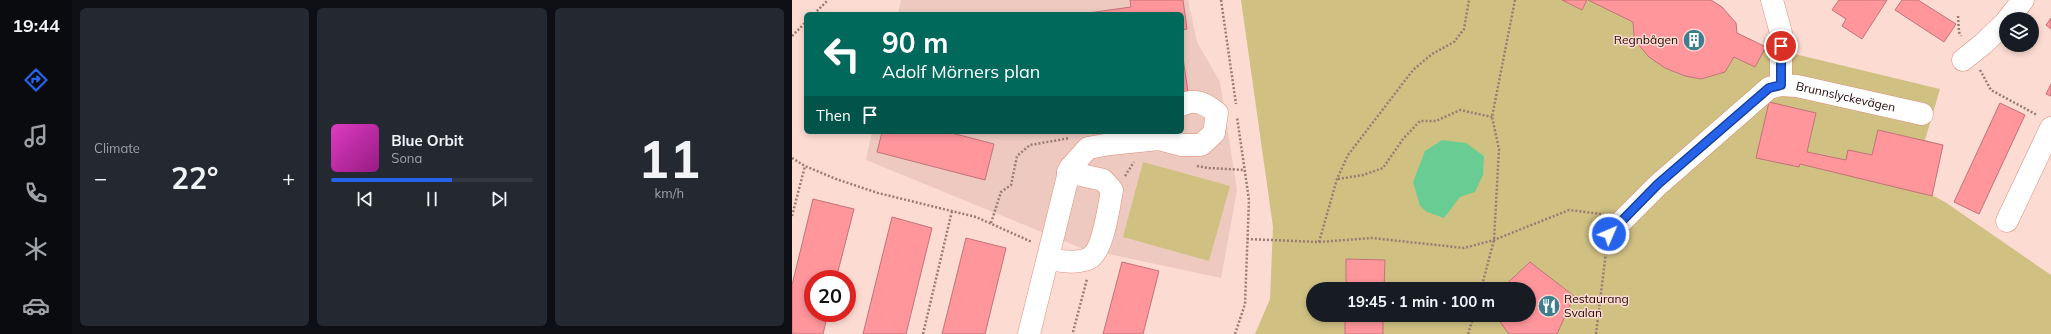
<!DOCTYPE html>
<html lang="en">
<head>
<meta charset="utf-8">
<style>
  body { margin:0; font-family:Mulish,sans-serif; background:#242831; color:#f1f3f6; height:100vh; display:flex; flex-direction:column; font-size:15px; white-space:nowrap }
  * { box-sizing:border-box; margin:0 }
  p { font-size:13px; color:#9ea1a6 }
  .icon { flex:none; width:22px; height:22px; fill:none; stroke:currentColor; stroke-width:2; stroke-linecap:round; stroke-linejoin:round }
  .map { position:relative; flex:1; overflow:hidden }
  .drawer { display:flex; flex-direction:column; gap:8px; padding:8px; background:#0d0f14; width:720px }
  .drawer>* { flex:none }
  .hud { position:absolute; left:12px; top:12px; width:380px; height:122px; border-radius:6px; box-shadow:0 2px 6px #0003; background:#00695c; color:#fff; overflow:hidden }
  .controls { position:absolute; left:1207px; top:12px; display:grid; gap:8px }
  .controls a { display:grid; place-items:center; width:40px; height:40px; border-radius:50%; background:#171b24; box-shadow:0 2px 6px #0003; font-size:20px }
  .speed { position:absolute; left:12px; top:270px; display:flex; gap:8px; font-size:20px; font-weight:700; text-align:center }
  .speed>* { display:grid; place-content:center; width:52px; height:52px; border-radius:50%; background:#171b24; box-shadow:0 2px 6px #0003; line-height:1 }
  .speed .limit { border:6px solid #d22; background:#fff; color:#111 }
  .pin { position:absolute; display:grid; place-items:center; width:34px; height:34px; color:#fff; margin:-17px; border:2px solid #fff; border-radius:50%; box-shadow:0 1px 4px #0007 }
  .me { position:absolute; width:44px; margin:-22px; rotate:45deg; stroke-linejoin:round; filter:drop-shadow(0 0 3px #0008) }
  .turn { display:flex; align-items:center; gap:14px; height:84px; padding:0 12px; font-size:18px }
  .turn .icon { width:52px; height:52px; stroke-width:2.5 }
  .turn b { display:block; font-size:28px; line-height:34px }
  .then { display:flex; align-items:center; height:38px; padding:0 12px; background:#0003; gap:8px; font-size:15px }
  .big { font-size:30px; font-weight:700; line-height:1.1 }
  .drawer .card { flex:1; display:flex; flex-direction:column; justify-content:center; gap:6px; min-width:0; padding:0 14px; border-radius:6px; background:#242831 }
  .drawer .dial { align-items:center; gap:0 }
  .dial b { font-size:52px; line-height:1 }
  .song { display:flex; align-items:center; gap:12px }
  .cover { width:48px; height:48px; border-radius:6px; background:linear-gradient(135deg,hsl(310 70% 55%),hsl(310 70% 35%)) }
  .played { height:4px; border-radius:2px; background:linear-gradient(90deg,#2563eb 60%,#363941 60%) }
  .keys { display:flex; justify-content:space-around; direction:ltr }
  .heat { display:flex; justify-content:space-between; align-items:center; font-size:22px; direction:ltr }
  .drawer .tiles { flex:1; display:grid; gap:8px; grid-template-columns:repeat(3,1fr) }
  .trip { position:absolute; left:514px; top:282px; width:230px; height:40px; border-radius:20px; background:#171b24; box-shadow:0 2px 6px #0003; font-weight:700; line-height:40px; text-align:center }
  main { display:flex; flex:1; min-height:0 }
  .dock { display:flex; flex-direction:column; width:72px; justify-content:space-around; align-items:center; background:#090b0e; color:#9ea1a6 }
  .dock .icon { width:28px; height:28px }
  .dock .current { color:#2563eb }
  .dock b { font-size:18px; color:#f1f3f6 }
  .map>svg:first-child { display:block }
  .built { fill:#edc9bf }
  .green { fill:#d0c183; fill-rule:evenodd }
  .water { fill:#69cd93 }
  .building { fill:#fe969c; stroke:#c17378 }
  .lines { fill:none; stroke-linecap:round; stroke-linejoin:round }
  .minor-casing { stroke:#dd907b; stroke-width:23 }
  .path { stroke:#997b74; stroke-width:2.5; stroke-dasharray:2 2; stroke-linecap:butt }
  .minor { stroke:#fff; stroke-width:22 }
  .route-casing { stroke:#184099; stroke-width:10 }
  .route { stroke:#2563eb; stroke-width:7 }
  .labels { text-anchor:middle; stroke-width:3; stroke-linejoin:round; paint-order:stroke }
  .poi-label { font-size:12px; fill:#210602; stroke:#fcdbd2; text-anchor:end }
  .street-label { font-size:12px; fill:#210602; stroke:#fcdbd2 }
</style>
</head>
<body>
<main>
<nav class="dock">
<b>19:44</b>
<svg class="icon current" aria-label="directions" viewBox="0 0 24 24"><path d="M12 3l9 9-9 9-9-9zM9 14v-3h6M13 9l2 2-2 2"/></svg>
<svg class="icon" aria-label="music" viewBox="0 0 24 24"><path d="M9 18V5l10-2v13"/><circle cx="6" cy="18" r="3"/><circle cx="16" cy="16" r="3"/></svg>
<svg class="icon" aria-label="phone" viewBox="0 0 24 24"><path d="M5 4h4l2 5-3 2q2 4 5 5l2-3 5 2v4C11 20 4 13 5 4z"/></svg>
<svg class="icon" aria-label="climate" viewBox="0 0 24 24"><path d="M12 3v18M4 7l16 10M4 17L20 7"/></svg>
<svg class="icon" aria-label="car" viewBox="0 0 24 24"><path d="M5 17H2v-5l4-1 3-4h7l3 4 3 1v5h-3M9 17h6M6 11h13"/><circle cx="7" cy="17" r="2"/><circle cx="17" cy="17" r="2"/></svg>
</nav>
<section class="drawer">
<div class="tiles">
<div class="card"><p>Climate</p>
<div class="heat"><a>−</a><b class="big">22°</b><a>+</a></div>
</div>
<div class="card">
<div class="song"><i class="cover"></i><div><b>Blue Orbit</b><p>Sona</p></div></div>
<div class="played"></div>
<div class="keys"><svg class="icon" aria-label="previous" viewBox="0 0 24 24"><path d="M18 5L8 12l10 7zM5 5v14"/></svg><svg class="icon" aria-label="pause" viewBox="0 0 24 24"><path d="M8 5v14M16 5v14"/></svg><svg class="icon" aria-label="next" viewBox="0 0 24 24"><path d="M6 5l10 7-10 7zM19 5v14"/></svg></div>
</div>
<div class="card dial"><b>11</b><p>km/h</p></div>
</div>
</section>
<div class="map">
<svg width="1259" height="334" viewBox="0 0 1259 334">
  <rect width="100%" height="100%" fill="#fcdbd2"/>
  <path class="built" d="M109,0H396L405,42L428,82L445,190L429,278L289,248L74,160L80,132H390V14H106Z"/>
  <path class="green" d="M449,0H919L944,23L945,33L974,47L1148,89L1133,140L1151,145L1140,195L1153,202L1259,275V334H463L478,299L481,227ZM521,289H737V315H521Z
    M351,162L438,186L417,261L331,237Z"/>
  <path class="water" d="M650,140L674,143L692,156L691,175L683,192L668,197L652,218L635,212L628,206L621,182L633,151Z"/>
  <path class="building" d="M338,0H391L395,29L390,30V14H289L339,7Z
    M770,0H795L790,10Z
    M796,0H919L930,7L944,23L945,33L974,47L963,67L942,57L933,72L909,79L893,76L873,68L857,57L846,44L842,36L841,22Z
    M1047,0H1095L1070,39L1050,26L1054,19L1040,10Z
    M1110,0H1126L1164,24L1152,42L1103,10Z
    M1259,18V29L1254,25Z
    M390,51L396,92L390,93Z
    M1259,84V96L1254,94Z
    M977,102L1024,113L1015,152L1054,160L1056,150L1080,155L1086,130L1151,145L1140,196L1008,164L1007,167L964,158Z
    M1208,103L1233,115L1187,214L1162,202Z
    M90,132H156L202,144L193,180L85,152Z
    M21,199L62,209L44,279H21V313H36L31,334H4L0,333V285Z
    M100,217L140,228L114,334H71Z
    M174,238L214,248L193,334H150Z
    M554,259L593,260L592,289H554Z
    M330,262L367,271L351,334H311Z
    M738,262L782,296L765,334H717L703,315H737V289H709Z
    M553,315H591V334H553Z"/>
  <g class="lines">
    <g class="minor-casing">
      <g id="minor">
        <path d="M980,0L989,33V85"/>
        <path d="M1216,19L1231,0"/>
        <path d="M1171,60L1191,44L1214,22"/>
        <path d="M1215,221L1259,128"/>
        <path id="s1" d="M817,234L866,185L977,88L989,85L1005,86L1130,114"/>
        <path d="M256,259C270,261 282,264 296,259C311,253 317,206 320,190L311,180L276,172"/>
        <path d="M237,334L278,168L296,148L318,144L367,139L390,145H409L422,133L425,113C415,105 403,97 390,105"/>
      </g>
    </g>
    <path class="path" d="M429,0L444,104
      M22,14L36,0
      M1166,16L1167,32L1169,36
      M0,36L14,22
      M1188,70L1199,90L1245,115
      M0,158L13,166L44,179L86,193L184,217L240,242
      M405,166L416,168L453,170
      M333,176L342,162
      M546,179L571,175L591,168L611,139L628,121H644L668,110L700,117
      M0,216L13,166
      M199,223L209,192L219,185L225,156L238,145L278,138
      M455,239L527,242L580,238L672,248L702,240L777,210L809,214
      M527,242L545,179L556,155L621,70L640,54L662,42L672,29L677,0
      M689,289L702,240L707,149L700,117L723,0
      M281,332L295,279
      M131,334L160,211
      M443,334L453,304L457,200L445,117
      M676,334L682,315
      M804,334L814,252"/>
    <use href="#minor" class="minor"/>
  </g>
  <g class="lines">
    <g class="route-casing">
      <path id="route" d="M817,234L866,184L977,88L989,85V46"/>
    </g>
    <use href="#route" class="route"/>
  </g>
  <defs>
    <g id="building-disc" transform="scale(1.15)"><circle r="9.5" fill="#3c7e8f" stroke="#fcdbd2"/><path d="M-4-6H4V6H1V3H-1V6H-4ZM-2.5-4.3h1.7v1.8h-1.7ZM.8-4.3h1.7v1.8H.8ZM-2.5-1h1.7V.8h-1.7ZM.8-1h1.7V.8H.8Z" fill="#fff"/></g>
    <g id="restaurant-disc" transform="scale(1.15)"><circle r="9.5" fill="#3c7e8f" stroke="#fcdbd2"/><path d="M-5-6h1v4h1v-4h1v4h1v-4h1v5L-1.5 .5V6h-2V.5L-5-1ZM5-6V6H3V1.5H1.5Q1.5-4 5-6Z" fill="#fff"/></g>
  </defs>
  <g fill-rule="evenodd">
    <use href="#building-disc" x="902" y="40"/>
    <use href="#restaurant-disc" x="757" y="306"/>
  </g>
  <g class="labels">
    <g class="poi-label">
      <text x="886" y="44">Regnbågen</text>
      <text x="772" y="303" text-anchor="start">Restaurang<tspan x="772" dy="14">Svalan</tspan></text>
    </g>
    <g class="street-label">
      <text dy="4" stroke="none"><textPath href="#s1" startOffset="295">Brunnslyckevägen</textPath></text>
    </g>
  </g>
</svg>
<div class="controls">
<a><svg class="icon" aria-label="layers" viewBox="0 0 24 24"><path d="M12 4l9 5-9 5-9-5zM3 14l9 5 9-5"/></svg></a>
</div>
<div class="speed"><div class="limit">20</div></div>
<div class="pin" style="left:989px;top:46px;background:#d93025"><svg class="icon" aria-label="arrive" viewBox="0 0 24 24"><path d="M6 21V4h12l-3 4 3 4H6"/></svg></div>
<svg class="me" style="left:817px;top:234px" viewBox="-20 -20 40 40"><circle r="17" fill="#2563eb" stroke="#fff" stroke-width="3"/><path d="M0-11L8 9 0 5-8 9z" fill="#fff"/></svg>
<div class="trip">19:45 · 1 min · 100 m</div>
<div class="hud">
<div class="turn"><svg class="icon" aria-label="left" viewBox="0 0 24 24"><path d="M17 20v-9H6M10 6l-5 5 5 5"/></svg><div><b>90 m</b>Adolf Mörners plan</div></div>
<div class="then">Then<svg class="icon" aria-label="arrive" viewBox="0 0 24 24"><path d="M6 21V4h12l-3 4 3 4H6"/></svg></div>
</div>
</div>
</main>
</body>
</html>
